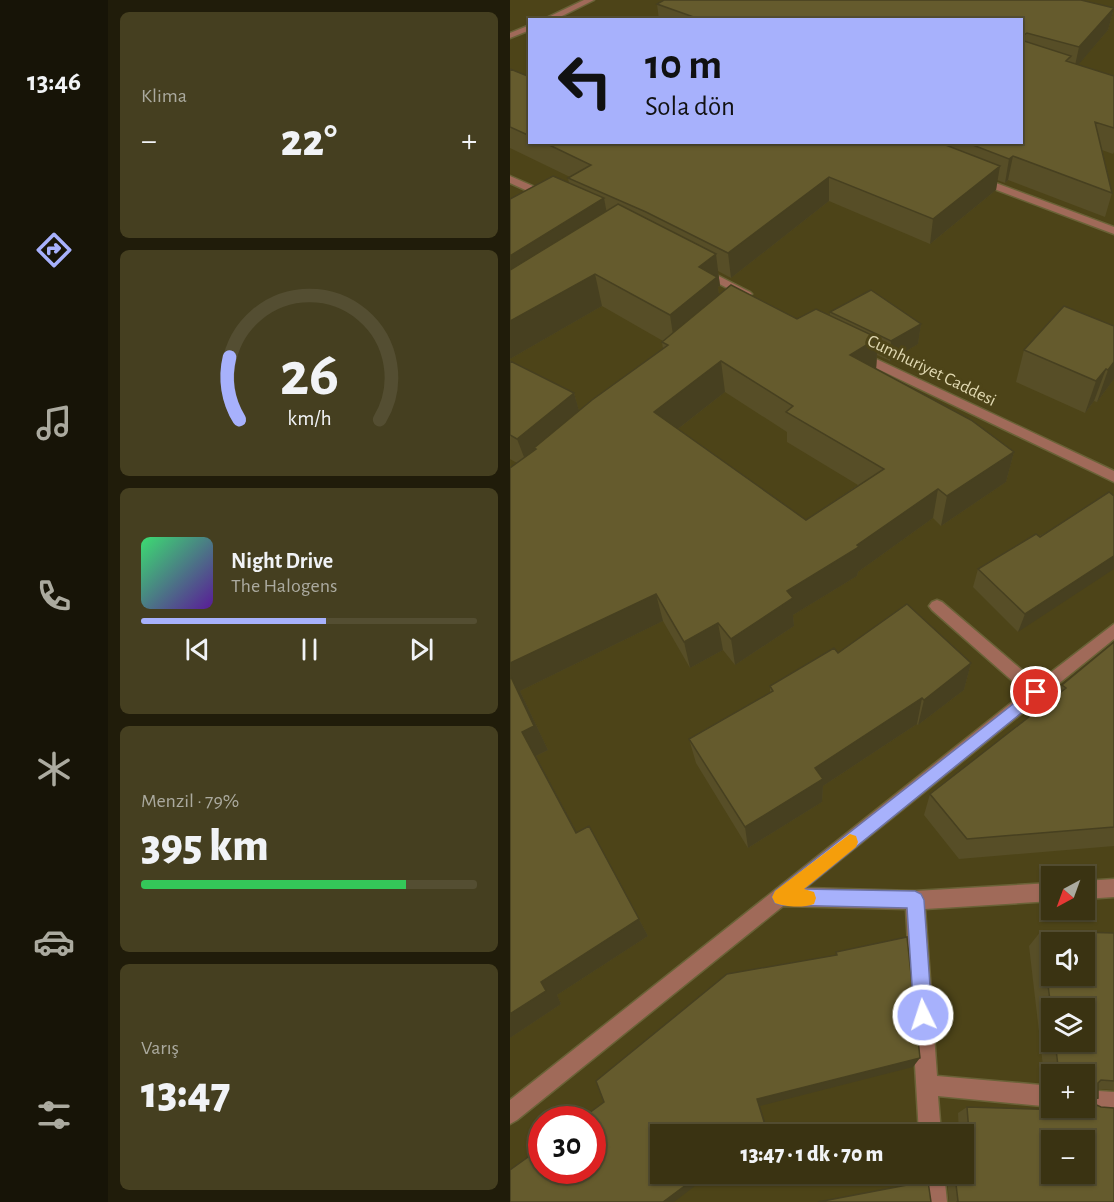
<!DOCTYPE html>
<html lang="tr">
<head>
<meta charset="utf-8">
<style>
  body { margin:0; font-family:"Alegreya Sans",sans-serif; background:#453f20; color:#f1f3f6; height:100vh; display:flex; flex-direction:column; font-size:22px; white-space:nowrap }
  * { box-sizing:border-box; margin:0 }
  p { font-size:20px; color:#abaa9f }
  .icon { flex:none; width:33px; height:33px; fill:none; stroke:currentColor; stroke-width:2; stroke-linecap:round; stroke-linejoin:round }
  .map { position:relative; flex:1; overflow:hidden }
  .side { display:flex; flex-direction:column; gap:12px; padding:12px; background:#201c0a; width:402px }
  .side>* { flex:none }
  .guide { position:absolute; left:18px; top:18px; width:495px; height:126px; border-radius:0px; box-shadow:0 2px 4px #0004,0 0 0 2px #544e32; background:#a7b1fc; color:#111; overflow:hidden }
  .needle { width:39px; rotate:221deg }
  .fabs { position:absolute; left:531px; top:866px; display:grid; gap:12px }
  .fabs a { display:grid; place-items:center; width:54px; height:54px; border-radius:0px; background:#3a3312; box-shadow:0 2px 4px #0004,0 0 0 2px #544e32; font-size:30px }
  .speed { position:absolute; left:18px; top:1106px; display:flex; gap:12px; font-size:30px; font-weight:700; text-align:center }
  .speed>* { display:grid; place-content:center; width:78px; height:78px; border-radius:50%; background:#3a3312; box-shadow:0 2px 4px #0004,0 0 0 2px #544e32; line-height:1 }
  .speed .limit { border:9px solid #d22; background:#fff; color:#111 }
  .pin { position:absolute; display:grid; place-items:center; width:51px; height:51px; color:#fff; margin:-26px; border:3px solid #fff; border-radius:50%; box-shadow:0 2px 6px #0007 }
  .me { position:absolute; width:66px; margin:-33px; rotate:356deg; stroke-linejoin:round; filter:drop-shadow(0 0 4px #0008) }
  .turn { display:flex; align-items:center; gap:21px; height:126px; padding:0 18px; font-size:27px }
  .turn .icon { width:78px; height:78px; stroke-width:2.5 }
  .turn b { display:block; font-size:42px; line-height:51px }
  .big { font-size:45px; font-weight:800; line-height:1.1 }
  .side .widget { flex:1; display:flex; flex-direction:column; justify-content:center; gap:9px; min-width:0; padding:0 21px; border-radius:9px; background:#453f20 }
  .side .dial { align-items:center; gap:0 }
  .dial svg { height:156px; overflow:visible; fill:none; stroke:#544e32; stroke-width:7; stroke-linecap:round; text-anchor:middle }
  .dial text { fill:#f1f3f6; stroke:none }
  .song { display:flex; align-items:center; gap:18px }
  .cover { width:72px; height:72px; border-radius:9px; background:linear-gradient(135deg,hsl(140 70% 55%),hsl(270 70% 35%)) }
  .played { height:6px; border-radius:3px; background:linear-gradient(90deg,#a7b1fc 55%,#544e32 55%) }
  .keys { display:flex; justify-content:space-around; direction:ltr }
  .heat { display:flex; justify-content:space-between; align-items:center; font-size:33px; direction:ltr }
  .charge { height:9px; border-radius:4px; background:linear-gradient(90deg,#34c759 79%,#544e32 0) }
  .trip { position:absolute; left:140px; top:1124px; width:324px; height:60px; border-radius:0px; background:#3a3312; box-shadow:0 2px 4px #0004,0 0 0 2px #544e32; font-weight:800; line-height:60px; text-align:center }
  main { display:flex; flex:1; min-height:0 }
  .menu { display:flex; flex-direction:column; width:108px; justify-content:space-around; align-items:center; background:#171407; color:#abaa9f }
  .menu .icon { width:42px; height:42px }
  .menu .selected { color:#a7b1fc }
  .menu b { font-size:27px; color:#f1f3f6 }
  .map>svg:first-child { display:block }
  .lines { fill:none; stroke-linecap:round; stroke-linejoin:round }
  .minor-casing { stroke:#6a6237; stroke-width:3 }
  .minor { fill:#a06a59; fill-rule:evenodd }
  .wall { fill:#574e27; fill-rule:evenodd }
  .shaded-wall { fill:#474020 }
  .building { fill:#655b2d; stroke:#474020; stroke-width:1.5; fill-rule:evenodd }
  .route { fill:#a7b1fc; stroke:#6d73a4; stroke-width:1.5 }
  .slow { fill:#f59e0b }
  .labels { text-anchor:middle; stroke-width:6; stroke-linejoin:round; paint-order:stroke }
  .far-street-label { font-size:18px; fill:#e0d8b1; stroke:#4d4418 }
</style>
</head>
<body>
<main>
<nav class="menu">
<b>13:46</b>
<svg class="icon selected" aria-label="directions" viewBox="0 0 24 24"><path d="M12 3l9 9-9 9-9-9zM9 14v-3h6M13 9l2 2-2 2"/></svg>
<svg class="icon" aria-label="music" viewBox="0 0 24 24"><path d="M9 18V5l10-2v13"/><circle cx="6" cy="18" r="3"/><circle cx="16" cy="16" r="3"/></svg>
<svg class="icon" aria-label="phone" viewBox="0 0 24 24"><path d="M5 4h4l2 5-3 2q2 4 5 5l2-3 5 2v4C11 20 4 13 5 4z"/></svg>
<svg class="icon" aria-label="climate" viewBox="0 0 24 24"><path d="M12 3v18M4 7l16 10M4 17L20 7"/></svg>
<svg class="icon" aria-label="car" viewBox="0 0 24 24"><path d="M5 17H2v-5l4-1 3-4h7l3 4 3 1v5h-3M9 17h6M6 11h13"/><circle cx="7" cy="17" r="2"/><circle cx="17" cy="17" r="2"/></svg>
<svg class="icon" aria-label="filters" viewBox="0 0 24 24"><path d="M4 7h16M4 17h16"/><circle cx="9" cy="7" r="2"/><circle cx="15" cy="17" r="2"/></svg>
</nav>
<section class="side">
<div class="widget"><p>Klima</p>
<div class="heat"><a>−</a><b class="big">22°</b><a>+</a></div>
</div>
<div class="widget dial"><svg viewBox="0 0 100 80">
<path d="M14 69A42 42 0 1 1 86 69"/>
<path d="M14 69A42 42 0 0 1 9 37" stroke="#a7b1fc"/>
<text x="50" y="56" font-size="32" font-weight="700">26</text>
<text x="50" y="72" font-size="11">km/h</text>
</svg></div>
<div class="widget">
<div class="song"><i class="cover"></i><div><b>Night Drive</b><p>The Halogens</p></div></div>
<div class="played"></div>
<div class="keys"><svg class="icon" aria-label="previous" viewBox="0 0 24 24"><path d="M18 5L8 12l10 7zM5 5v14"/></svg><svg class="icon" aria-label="pause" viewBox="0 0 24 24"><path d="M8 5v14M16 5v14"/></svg><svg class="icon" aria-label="next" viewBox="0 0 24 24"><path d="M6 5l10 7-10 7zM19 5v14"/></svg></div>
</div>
<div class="widget"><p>Menzil · 79%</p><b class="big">395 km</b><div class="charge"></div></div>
<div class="widget"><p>Varış</p><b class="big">13:47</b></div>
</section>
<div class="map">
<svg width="604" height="1202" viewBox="0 0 604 1202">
  <rect width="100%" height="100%" fill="#4d4418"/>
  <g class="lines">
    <g class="minor-casing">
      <path id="minor" d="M74,0H84L44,20H32Z
        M20,25V30L0,38V33Z
        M0,176L41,194L42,196L33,198L0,183Z
        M467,176L604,227V234L463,181V177Z
        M191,267L240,292L242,294L236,297L232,296L187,272L185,270Z
        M347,350L604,471V482L343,357V351Z
        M427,600L432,602L527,683L604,624V639L295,888L405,891L542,883V901L415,909L427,1076L542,1086L543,1107L428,1096L431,1134H409L396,909L273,906L7,1120L0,1124V1100L515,692L422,610L419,606L422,602Z
        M604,879V897L574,899V881Z
        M574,1090L604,1092V1114L574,1111L567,1107H574Z
        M412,1173H434L437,1202H415Z"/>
    </g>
    <use href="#minor" class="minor"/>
  </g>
  <path class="wall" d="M154,0H571L604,8L598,30L568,65L604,76V152L603,154L592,150L602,193L595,217L498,180L495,183L487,180L486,190L420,244L319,201L221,278L208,271L210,286L208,287L209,295L221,285L287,319L306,309L320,316V312L361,290L411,324L408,344L380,361L367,355L366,369L461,420L504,452L496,482L431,526L423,518L348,572L347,576L283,615L284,626L225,665L213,650L180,668L153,621L10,691L38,750L26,756L67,833L79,826L138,936L47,995L51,1004L0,1038V468L7,463L0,459V361L64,393L69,411L82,400L153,349L152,342L153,341L92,306L0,359V199L43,176L59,183L58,178L60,177L0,148V69L20,77V142H512V20H149L147,4ZM215,392L277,432V442L348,485L296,520L168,429Z
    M604,326V379L587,402L584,401L575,413L506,382L514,350Z
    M604,496L508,632L463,587L468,569Z
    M604,642V846L449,859L414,815L420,794L547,695L552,685Z
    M328,653L461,663L454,690L408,725L407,724L313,786L312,802L238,848L186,763L179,739L260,693V686Z
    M531,931L604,933V1090L588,1089V1098L582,1101L604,1202H439L437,1178L452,1174V1173H453V1134H449L448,1113L457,1107L538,1110V1109L542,1107H574V1074H542V1085L535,1083L519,946ZM542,1008L574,1041H542Z"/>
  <path class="shaded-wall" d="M604,8L598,30L564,70L569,47Z
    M503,156L498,180L495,183L499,159Z
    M490,166L486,190L420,244L423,219Z
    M319,177V201L221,278L218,253Z
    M94,198L100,230L0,294V256Z
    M206,254L210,286L208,287L211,309L165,348L160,315L189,267Z
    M85,274L92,306L0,359V321Z
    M411,324L408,344L380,361L381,341Z
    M368,338L366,370L340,355Z
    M211,361L215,392L150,443L144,412Z
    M604,362V379L587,402L598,370Z
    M596,369L584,401L575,413L586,381Z
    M64,393L73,425L24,448L29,462L19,470L7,439Z
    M504,452L496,482L431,526L437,496Z
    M428,489L423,518L348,572L347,576L283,615L284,626L225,665L221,639L277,591L347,545Z
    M604,556V569L508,632L515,614Z
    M146,594L153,621L10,691L38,750L26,756L78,853L66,833L12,732L0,675V663Z
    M208,623L213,650L180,668L174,642Z
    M461,663L454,690L408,725L414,700Z
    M412,698L407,724L313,786L312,802L238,848L235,827L305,768Z
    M79,826L138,936L47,995L51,1004L0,1038V1014L31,982Z
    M410,1058L403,1067L250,1106L258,1131L254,1134H243L247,1099Z
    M192,1173H202L164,1202H153Z"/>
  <path class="building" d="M154,0H571L604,8L569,47L517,33L514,35V41L561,56L556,61L604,76V128L585,122L602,193L503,156L499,159L455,142H512V20H192L147,4Z
    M0,69L20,77V136L0,127Z
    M33,142H428L490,166L423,219L319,177L218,253L136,212L58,178L81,165Z
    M43,176L94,198L0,256V199Z
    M108,204L206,254L189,267L207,277L160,315L85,274L0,321V270Z
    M221,285L287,319L306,309L368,338L340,355L461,420L504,452L437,496L428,489L347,545L349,547L277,591L283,598L221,639L208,623L174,642L146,594L0,663V468L26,449L24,448L82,400L158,345L152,342ZM211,361L283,406L276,412L374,469L296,520L144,412Z
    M361,290L411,324L381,341L320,312Z
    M554,306L604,326V362L598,370L596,369L586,381L514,350Z
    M0,361L64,393L7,439L0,435Z
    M599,492L604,496V556L515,614L468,569L526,534L530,537Z
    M397,604L461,663L414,700L412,698L305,768L313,779L235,827L179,739L263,691L260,686L324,648L328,653Z
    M604,642V827L457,839L420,794L556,688L552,685Z
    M0,675L24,726L12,732L66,833L79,826L129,919L31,982L36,991L0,1014Z
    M531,931L604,933V1081L591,1080L588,1083V1098L582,1099V1103L591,1107L604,1108V1202H447L448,1201L445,1176L462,1172L457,1107L553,1110V1107H574V1074H549L545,1041H574V1008H542V1016ZM542,942H574V975H542ZM542,1140H574V1173H542Z
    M397,937L410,1058L247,1099L255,1125L243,1134H150V1173H192L153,1202H0V1170L32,1147V1170H82V1119H71L94,1102L86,1081L217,974L327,955L326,952Z
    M418,1181L421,1202H308Z"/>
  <path class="route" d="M526,686L531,688L534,692L531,697L294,889L405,891L411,894L414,900L422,1015L419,1022L413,1024L406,1022L404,1015L397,908L271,905L265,903L262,897L265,891Z"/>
  <path class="slow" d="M340,834L346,836L348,842L346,847L294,889L304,892L306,898L304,904C293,908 275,907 265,903L262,897L265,891Z"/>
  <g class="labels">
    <g class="far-street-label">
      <text transform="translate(422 370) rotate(26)" y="6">Cumhuriyet Caddesi</text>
    </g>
  </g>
</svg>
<div class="fabs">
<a><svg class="needle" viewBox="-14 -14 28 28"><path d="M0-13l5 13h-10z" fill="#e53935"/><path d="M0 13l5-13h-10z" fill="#abaa9f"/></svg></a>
<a><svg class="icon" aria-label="sound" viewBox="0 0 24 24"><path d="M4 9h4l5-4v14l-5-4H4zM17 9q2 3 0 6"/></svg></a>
<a><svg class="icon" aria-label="layers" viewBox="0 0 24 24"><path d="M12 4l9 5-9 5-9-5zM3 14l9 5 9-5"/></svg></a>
<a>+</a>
<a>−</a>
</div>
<div class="speed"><div class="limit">30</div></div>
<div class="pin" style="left:526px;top:692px;background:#d93025"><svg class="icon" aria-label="arrive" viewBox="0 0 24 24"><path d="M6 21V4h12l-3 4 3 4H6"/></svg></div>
<svg class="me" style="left:413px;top:1015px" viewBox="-20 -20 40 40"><circle r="17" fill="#a7b1fc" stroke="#fff" stroke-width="3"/><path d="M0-11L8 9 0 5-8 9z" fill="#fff"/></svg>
<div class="trip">13:47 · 1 dk · 70 m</div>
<div class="guide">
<div class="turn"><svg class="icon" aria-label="left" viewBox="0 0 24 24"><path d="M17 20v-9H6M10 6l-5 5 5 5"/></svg><div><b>10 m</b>Sola dön</div></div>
</div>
</div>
</main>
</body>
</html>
